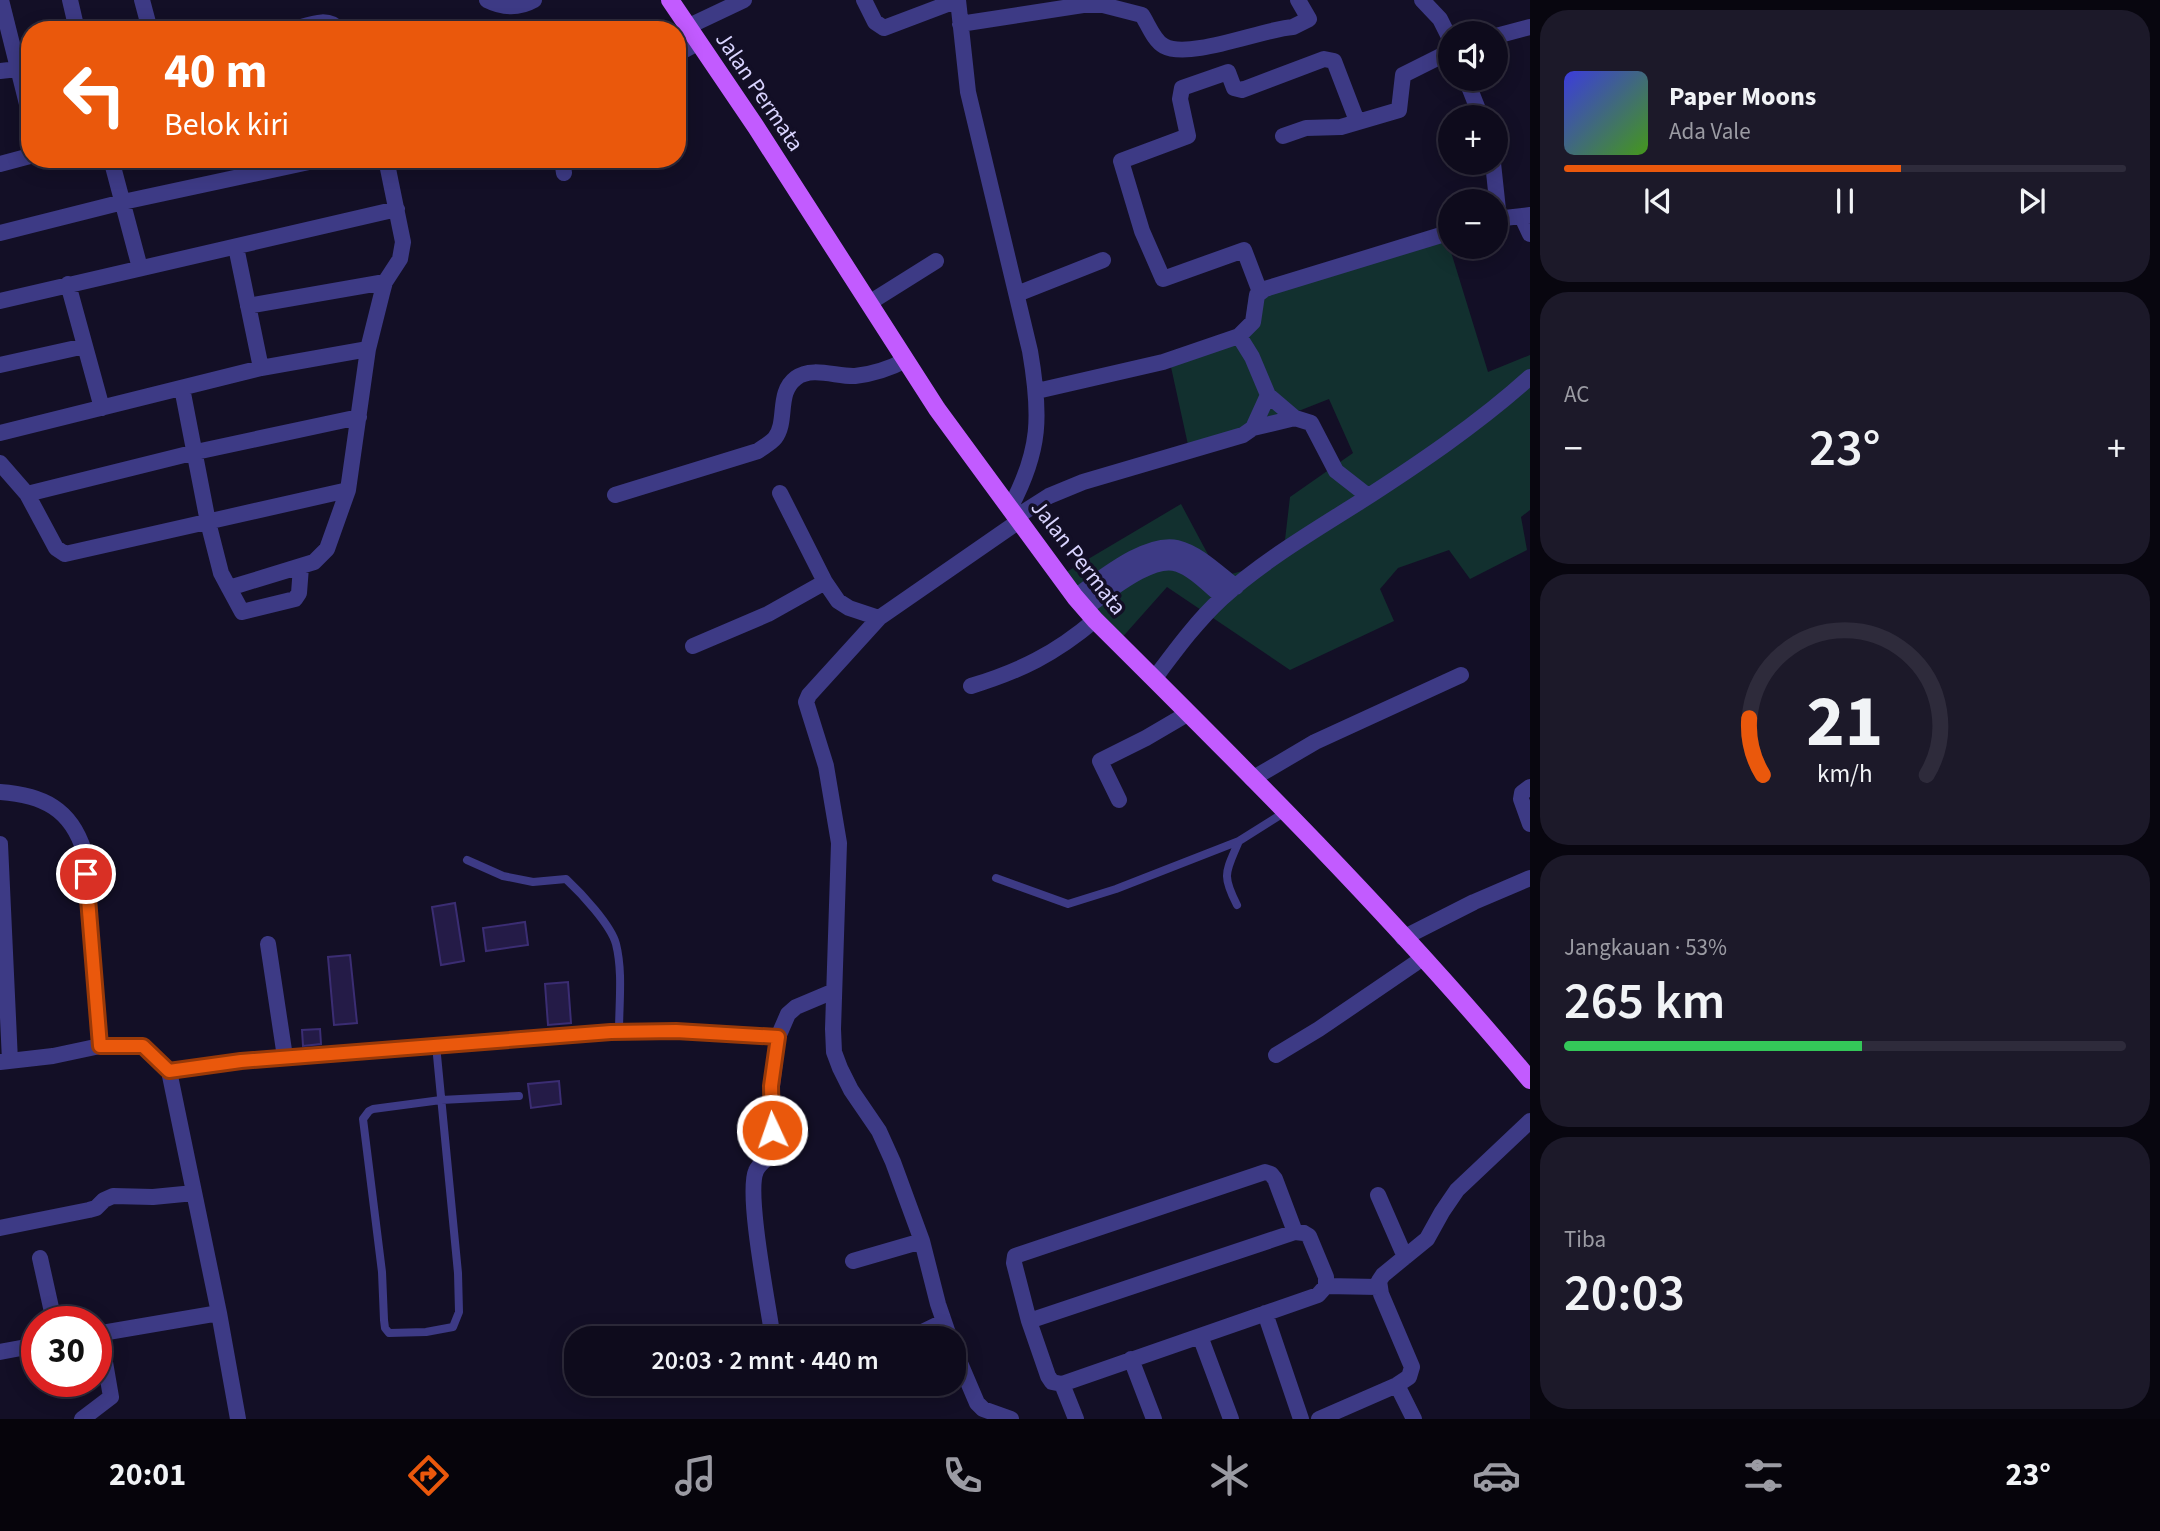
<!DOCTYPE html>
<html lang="id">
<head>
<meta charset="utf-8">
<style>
  body { margin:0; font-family:"Source Sans 3",sans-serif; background:#1c1929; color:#f1f3f6; height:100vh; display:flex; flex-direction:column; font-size:26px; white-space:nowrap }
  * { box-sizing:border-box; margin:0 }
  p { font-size:23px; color:#9b9ba3 }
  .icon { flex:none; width:38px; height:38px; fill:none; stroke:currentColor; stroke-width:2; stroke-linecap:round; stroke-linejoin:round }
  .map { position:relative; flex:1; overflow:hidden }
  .sheet { display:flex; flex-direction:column; gap:10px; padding:10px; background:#08060f; width:630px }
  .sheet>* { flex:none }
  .top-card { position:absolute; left:21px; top:21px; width:665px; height:147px; border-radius:28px; box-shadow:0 4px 18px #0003,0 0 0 2px #2e2b3b; background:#ea580c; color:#fff; overflow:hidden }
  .controls { position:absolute; left:1438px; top:21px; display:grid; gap:14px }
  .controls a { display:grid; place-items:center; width:70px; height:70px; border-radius:50%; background:#0e0b1c; box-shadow:0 4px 18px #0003,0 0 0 2px #2e2b3b; font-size:35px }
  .speed { position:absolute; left:21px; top:1306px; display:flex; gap:14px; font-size:35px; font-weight:700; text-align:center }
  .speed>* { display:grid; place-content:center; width:91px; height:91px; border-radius:50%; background:#0e0b1c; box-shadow:0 4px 18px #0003,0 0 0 2px #2e2b3b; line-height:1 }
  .speed .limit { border:10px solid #d22; background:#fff; color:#111 }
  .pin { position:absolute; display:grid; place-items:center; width:60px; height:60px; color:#fff; margin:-30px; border:4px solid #fff; border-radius:50%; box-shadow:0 2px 7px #0007 }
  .me { position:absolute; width:77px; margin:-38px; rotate:357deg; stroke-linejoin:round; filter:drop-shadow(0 0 5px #0008) }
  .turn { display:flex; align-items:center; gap:24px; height:147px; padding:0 28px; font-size:32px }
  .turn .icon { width:91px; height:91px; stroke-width:2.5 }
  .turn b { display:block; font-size:49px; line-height:60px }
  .big { font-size:52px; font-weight:600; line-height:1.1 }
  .sheet .tile { flex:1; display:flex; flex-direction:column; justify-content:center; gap:10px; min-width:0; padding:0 24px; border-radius:28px; background:#1c1929 }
  .sheet .dial { align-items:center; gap:0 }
  .dial svg { height:182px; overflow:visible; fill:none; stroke:#2e2b3b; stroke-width:7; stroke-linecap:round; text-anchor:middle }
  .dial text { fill:#f1f3f6; stroke:none }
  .song { display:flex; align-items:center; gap:21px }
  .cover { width:84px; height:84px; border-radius:10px; background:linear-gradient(135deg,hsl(240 70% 55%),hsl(100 70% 35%)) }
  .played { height:7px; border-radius:4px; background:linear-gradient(90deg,#ea580c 60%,#2e2b3b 60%) }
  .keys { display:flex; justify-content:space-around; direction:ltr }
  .heat { display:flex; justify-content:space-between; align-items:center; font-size:38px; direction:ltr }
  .charge { height:10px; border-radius:5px; background:linear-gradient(90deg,#34c759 53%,#2e2b3b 0) }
  .trip { position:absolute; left:564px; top:1326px; width:402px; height:70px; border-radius:28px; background:#0e0b1c; box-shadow:0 4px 18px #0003,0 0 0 2px #2e2b3b; font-weight:600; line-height:70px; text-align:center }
  .dock { display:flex; height:112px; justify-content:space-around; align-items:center; background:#06040b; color:#9b9ba3 }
  .dock .icon { width:49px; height:49px }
  .dock .current { color:#ea580c }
  .dock b { font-size:32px; color:#f1f3f6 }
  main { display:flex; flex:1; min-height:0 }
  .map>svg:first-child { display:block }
  .green { fill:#12302f }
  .building { fill:#241b47; stroke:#3b2d73; stroke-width:2 }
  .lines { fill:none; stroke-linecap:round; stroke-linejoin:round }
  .service { stroke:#3d3a85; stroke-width:8 }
  .minor { stroke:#3d3a85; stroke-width:16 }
  .primary { stroke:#c25bff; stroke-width:18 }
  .route-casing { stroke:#983908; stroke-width:18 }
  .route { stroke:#ea580c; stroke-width:12 }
  .labels { text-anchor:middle; stroke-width:7; stroke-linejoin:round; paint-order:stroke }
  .street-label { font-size:23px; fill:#d9d4ff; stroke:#130f26 }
</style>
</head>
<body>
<main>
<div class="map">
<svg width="1530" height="1419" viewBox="0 0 1530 1419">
  <rect width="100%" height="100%" fill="#130f26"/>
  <path class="green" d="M1447,239L1488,372L1530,355V510L1521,517L1527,550L1470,579L1449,550L1398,568L1380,589L1394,621L1290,670L1167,587L1119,641L1063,574L1181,504L1220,577L1250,569L1285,540L1290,497L1353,453L1329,399L1190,454L1171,367L1243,341L1249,295Z"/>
  <path class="building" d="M455,903L464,961L441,965L432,907Z
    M525,922L528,945L486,951L483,928Z
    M350,955L357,1023L334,1025L328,957Z
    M568,982L571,1023L548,1025L545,984Z
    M320,1029L321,1044L303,1046L302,1030Z
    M559,1081L561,1104L531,1108L528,1084Z"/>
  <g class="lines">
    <path class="service" d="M467,860L503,876L533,882L566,879C581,893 611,925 616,944C623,972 619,1003 619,1032
      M996,878L1068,904L1116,889L1239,841L1285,812
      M1237,905C1221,874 1226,872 1239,841
      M436,1045L458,1273L459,1312L453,1327L426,1332L389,1333L385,1328L384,1320L382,1272L363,1119L369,1111L373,1109L441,1100L519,1096"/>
    <path class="minor" d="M1,0L30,116
      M70,0L77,30
      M142,0L150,30
      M487,0C503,8 518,9 534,0
      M864,0L875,22L884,28L958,0
      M958,0L968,92L1030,351C1041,415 1041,450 1010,508
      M1422,0L1440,19L1451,41
      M960,24L1083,5H1103L1142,15C1148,24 1154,41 1164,46C1189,60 1263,29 1293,27L1309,19L1298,0
      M687,27L744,0
      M291,30C307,26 328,15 339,30
      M1496,36L1530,27
      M677,54L698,43
      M0,71L18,69
      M1466,79L1481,117
      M1283,136L1306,128L1341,127L1399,110L1403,75L1451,51
      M111,159L140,268
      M562,159L564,173
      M1493,163L1499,219
      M0,164L30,156
      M1522,217L1530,234
      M1496,219L1530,215
      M0,233L123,202L323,159
      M236,247L261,368
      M68,284L102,408
      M1260,292L1244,250L1163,279L1142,231L1121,161L1188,136L1180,99L1182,88L1228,72L1234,88L1242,90L1324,59L1334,61L1357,121
      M1017,294L1103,260
      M0,301L397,209
      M869,303L936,261
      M248,306L385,282
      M0,365L85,346
      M182,388L208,522L221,573L229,588L314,562L327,549L348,490L368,349L382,293L385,282L400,259L403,242L386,159
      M1037,391L1163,362L1239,336L1253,322L1257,295L1265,289L1451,232
      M1268,395L1295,418
      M1253,428L1295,418L1311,423L1336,471L1368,496
      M0,433L261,368L368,349
      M0,463L27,494L56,548L65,554L348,490
      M780,493L825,582L838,601L849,608L879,618
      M27,494L196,452L359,417
      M615,495L758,451C763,447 771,443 775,438C788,421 776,393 796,378C812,366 837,377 855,376C873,374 889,369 906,360
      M1016,517L1049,496L1083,482L1243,435L1253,428L1268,395L1252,357L1239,336
      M229,588L242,612L295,599L299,593L301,567
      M1075,597C1100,580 1146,541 1177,548C1198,553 1219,574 1236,587
      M1085,608C1106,594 1152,554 1178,564C1195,570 1209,586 1223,597
      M693,646L768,614L825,582
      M1154,679C1175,651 1196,622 1222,598C1263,561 1312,532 1358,503C1417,465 1478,424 1530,377
      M971,686C1020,671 1055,654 1095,620
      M1252,779L1315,742L1461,675
      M1530,787L1522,793L1521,799L1530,824
      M0,792C43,795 71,809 84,851L100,1046
      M1119,800L1100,761L1146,738L1187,714
      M0,844L10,1061
      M1403,938L1474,902L1530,878
      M268,944L285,1057
      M1276,1055L1319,1029L1423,958
      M0,1062L53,1056L100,1046H143L169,1071L219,1313L238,1419
      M169,1071L241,1061L611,1032L675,1031L778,1037L788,1014L796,1007L834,991
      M1378,1195L1405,1257
      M0,1228L89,1210L96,1208L104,1200L113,1196L153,1197L194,1193
      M40,1258L54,1321
      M853,1261L922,1241
      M1326,1286L1378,1287
      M1265,1313L1301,1419
      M1029,1321L1295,1232L1304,1233L1309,1236L1326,1277V1286L1318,1295L1062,1384
      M772,1333C768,1304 746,1193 756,1171C759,1163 769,1158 774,1151L770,1102L778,1037
      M96,1334L219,1313
      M1200,1336L1231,1419
      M908,1339L943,1322
      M950,1339L938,1304L922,1241L893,1162L879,1131L851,1090L840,1068L834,1052L833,1029L839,843L826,766L806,702L809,695L879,618L1019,521
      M954,1349L977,1403L983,1409L1011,1419
      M0,1352L37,1345
      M1131,1359L1154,1419
      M1397,1385L1414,1419
      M807,1387L812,1384
      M82,1419L111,1397L100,1333
      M1076,1419L1062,1384L1052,1382L1048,1376L1029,1321L1014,1263L1015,1256L1265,1172L1271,1174L1275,1179L1295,1232
      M1319,1419L1397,1385L1409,1377L1412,1367L1381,1294L1379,1281L1383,1275L1427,1239L1442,1212L1457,1190L1530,1121"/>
    <path class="primary" d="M670,0L756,127L937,409L1075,597L1095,620C1244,768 1395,918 1530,1080"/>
  </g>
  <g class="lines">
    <g class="route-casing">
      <path id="route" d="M86,874L100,1046H143L169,1071L241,1061L611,1032L676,1031L778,1037L771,1086L772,1130"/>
    </g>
    <use href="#route" class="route"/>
  </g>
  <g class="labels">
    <g class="street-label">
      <text transform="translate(760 91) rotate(56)" y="8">Jalan Permata</text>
      <text transform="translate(1079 557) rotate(52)" y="8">Jalan Permata</text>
    </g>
  </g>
</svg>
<div class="controls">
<a><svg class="icon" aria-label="sound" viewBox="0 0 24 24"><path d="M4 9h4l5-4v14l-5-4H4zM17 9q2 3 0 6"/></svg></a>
<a>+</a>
<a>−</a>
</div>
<div class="speed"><div class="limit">30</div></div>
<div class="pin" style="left:86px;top:874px;background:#d93025"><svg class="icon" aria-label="arrive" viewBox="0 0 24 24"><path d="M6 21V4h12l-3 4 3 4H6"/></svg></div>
<svg class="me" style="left:772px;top:1130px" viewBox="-20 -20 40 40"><circle r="17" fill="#ea580c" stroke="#fff" stroke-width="3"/><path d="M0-11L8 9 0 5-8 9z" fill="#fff"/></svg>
<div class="trip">20:03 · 2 mnt · 440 m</div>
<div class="top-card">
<div class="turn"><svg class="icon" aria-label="left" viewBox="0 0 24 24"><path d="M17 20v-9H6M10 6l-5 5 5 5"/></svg><div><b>40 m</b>Belok kiri</div></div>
</div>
</div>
<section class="sheet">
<div class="tile">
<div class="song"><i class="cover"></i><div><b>Paper Moons</b><p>Ada Vale</p></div></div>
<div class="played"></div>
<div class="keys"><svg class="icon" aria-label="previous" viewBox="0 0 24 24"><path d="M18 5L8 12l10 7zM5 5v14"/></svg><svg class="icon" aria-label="pause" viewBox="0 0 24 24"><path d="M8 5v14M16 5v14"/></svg><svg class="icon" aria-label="next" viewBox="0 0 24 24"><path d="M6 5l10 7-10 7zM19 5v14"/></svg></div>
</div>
<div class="tile"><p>AC</p>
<div class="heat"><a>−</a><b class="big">23°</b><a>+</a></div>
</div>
<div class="tile dial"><svg viewBox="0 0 100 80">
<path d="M14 69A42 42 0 1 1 86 69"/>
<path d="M14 69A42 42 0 0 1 8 44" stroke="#ea580c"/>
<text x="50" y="56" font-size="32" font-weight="700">21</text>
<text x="50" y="72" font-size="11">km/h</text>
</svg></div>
<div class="tile"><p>Jangkauan · 53%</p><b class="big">265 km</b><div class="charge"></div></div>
<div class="tile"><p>Tiba</p><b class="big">20:03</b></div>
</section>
</main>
<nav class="dock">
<b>20:01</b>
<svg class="icon current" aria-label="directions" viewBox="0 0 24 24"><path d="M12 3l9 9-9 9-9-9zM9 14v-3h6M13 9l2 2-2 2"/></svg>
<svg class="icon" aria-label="music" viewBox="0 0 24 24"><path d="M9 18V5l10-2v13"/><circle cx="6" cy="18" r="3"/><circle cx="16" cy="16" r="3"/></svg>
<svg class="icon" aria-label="phone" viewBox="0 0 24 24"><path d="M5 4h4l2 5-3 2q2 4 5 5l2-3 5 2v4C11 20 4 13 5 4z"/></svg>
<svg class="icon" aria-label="climate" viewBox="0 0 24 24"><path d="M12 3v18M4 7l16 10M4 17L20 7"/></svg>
<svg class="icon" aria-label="car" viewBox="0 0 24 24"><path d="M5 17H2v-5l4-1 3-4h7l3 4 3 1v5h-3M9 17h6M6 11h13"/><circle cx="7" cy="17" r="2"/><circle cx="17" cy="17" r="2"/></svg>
<svg class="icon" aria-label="filters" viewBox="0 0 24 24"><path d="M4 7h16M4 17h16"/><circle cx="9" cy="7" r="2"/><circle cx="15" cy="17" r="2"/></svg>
<b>23°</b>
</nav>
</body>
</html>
